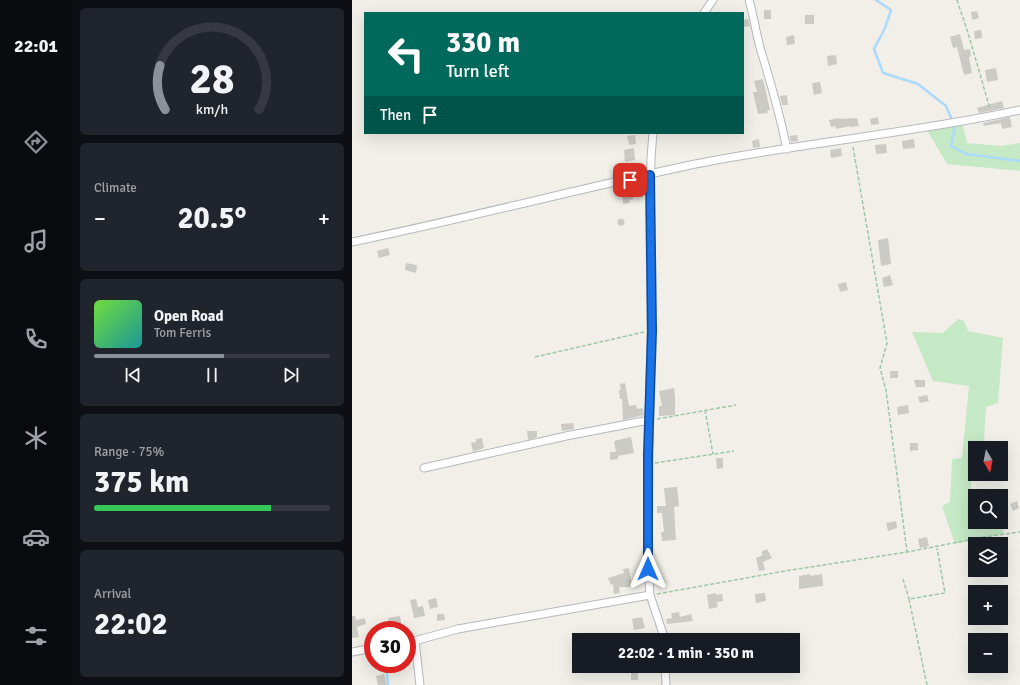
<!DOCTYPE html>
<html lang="en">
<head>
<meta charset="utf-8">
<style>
  body { margin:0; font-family:Signika,sans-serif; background:#20242c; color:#f1f3f6; height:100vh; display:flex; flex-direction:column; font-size:15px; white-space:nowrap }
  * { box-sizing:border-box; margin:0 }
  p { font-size:13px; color:#9ea1a6 }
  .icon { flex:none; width:22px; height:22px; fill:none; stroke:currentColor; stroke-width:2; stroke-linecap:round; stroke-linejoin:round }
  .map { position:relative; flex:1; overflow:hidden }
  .drawer { display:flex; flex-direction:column; gap:8px; padding:8px; background:#0d0f14; width:280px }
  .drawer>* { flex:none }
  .guide { position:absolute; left:12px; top:12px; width:380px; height:122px; border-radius:0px; box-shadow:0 4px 16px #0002; background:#00695c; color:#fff; overflow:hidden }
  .needle { width:26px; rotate:170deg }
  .fabs { position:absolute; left:616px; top:441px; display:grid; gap:8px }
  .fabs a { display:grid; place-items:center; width:40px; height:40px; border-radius:0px; background:#171b24; box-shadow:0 4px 16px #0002; font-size:20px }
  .speed { position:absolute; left:12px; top:621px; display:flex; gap:8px; font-size:20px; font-weight:700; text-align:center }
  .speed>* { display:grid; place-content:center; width:52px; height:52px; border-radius:50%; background:#171b24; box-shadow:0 4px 16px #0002; line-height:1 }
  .speed .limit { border:6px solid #d22; background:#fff; color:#111 }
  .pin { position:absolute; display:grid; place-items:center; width:34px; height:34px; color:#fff; margin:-17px; border-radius:8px; box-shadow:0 2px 6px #0006 }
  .me { position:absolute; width:44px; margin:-22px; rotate:0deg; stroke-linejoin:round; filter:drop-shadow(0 0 3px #0008) }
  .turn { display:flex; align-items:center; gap:14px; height:84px; padding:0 16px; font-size:18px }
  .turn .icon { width:52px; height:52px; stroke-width:2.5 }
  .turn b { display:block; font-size:28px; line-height:34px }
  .then { display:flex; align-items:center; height:38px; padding:0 16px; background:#0003; gap:8px; font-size:15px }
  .big { font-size:30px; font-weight:700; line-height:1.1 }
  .drawer .tile { flex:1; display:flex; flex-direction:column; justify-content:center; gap:6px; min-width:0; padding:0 14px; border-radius:6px; background:#20242c }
  .drawer .dial { align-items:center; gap:0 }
  .dial svg { height:104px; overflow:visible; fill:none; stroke:#363941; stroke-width:7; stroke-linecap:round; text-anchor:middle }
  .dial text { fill:#f1f3f6; stroke:none }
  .song { display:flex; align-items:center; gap:12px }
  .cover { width:48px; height:48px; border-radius:6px; background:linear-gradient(135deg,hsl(100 70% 55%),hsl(180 70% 35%)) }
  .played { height:4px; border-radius:2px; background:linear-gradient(90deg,#8c9099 55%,#363941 55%) }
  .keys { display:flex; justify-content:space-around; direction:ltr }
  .heat { display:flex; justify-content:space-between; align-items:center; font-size:22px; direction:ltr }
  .charge { height:6px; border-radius:3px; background:linear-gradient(90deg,#34c759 75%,#363941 0) }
  .trip { position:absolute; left:220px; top:633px; width:228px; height:40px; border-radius:0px; background:#171b24; box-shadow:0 4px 16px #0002; font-weight:700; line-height:40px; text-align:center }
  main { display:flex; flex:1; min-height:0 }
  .dock { display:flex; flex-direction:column; width:72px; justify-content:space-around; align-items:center; background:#090b0e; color:#9ea1a6 }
  .dock .icon { width:28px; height:28px }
  .dock .on { color:#8c9099 }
  .dock b { font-size:18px; color:#f1f3f6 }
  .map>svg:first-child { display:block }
  .green { fill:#c5e8c5 }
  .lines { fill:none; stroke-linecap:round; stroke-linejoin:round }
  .stream { stroke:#aadaff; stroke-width:2.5 }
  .building { fill:#cccac5 }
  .street-casing { stroke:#b5b8bc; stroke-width:9 }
  .path { stroke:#9cc7a9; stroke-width:1.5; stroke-dasharray:4 2; stroke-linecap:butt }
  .street { stroke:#fff; stroke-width:7 }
  .route-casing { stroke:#114b97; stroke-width:10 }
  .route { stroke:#1a73e8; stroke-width:7 }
</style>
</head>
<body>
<main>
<nav class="dock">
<b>22:01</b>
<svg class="icon on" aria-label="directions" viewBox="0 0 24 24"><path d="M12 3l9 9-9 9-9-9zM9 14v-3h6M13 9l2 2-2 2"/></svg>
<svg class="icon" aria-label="music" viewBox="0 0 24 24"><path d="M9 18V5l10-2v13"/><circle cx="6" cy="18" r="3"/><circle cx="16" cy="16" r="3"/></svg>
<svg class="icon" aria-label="phone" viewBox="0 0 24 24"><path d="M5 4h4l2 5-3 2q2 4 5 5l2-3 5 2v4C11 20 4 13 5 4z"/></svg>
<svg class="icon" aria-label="climate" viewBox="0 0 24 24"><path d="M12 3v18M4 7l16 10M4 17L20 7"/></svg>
<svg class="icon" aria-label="car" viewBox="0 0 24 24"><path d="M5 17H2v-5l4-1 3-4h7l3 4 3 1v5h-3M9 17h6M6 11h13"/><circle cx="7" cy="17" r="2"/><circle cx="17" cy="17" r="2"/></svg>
<svg class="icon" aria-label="filters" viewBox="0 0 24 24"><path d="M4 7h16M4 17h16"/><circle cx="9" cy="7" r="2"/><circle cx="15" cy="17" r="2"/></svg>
</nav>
<section class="drawer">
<div class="tile dial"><svg viewBox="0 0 100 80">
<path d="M14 69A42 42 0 1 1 86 69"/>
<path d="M14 69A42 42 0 0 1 10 35" stroke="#8c9099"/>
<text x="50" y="56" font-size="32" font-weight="700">28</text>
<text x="50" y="72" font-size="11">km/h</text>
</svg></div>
<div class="tile"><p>Climate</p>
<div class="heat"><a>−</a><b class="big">20.5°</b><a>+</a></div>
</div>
<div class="tile">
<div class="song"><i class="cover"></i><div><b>Open Road</b><p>Tom Ferris</p></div></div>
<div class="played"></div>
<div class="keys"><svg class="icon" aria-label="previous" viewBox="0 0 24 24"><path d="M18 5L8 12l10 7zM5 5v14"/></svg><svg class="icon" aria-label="pause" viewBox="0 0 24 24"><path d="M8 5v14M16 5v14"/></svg><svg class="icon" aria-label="next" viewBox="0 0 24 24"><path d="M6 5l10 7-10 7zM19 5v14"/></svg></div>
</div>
<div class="tile"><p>Range · 75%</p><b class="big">375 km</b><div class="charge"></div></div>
<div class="tile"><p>Arrival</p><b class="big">22:02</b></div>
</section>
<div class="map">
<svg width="668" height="685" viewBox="0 0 668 685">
  <rect width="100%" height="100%" fill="#f1efe8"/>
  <path class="green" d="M610,122L615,143L649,146L668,143V171L595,164L574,128Z
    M606,319L612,321L616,331L651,338L646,403L634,407L632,442L620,449L619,489L632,496H623V522H649V513L652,534L603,544L590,506L598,502L600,459L610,458L617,386L581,381L560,332L591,333Z"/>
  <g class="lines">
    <path class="stream" d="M524,0L539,10L533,28L522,49L531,73L566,84L594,106L600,120
      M603,126L599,146L614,154L668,161
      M34,664L36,685"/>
  </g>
  <path class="building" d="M412,10H419V19H412Z
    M625,11L627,18L620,20L619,12Z
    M453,15H462V24H453Z
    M396,19L398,26L392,27L391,20Z
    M629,30L630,38L623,39L622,31Z
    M608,34L612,50L618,49L619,56L617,57L620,73L612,75L605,47L601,48L598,37Z
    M442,35L443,44L435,45L434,37Z
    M484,55L485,64L476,66L475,56Z
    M644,68L646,80L635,82L633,70Z
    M411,79L418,110L415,111L416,113L406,114L401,92H405L402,81Z
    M468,82L470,93L462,95L460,83Z
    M435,95L436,105H430L428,96Z
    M650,101L652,108L627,113L625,108Z
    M526,117L527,124L519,125L518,119Z
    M658,117L660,127L650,129L649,123L632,126L631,123Z
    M487,118V119L505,118L507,126L499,127L498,126L484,129L483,126L479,127L477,120Z
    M283,135L284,144L277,145L275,136Z
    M445,135L446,141L439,142L438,136Z
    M407,139L408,147L401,148L400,141Z
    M562,139L563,148L551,149L550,141Z
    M534,144L535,153L524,154L523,145Z
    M282,148L283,160L273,162L272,150Z
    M489,148L490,156L479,158L478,150Z
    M280,189L281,199L277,200L278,203L271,204L270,190Z
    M265.5 222a3.5 3.5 0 1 1 7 0a3.5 3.5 0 1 1-7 0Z
    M536,238L539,264L529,266L526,240Z
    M36,248L38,255L27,258L25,251Z
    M54,263L65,265L64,273L53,270Z
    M538,275L541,285L532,287L530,278Z
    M494,282L496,290L488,292L486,284Z
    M538,371H546V378H538Z
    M562,380H573V387H564Z
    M273,383L277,406L284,405L285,409L291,408L292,415L271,420L270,399H268L267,390H269L268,384Z
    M322,388L323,397V415L307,416V406H310L307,391Z
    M575,395L577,401L568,403L566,397Z
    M556,405L557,413L546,415L545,407Z
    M221,423L222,429L210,431L209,424Z
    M175,431H185V437L176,440Z
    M279,437L282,453L266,456V459L258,460V452H264L262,441Z
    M130,438L132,448L121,452L119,443L124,442V439Z
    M558,443H566V450L558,451Z
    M364,458H371V468L365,469Z
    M325,487L327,506L322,507L324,540L310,541L309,532H312L310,513H305V506H314L312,488Z
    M665,501L667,508L661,511L658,504Z
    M544,521L545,528L536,531L534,523Z
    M575,537L577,546L568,548L566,539Z
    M415,549L420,558L411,562L413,570L407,571L404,558L411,555L409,552Z
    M623,556V563L617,564L616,557Z
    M277,568L280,587H267L268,593L262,594L261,584L259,585L256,578L272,573L271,569Z
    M458,574V576L470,574L471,586L447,589V576Z
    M364,593V595L370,594L371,601L365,602L366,607L357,609L355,595Z
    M413,593L414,601L404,603L403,594Z
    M84,598L86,607L78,609L76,600Z
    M64,599L66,607L71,606L73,616L62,618L58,600Z
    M327,612L328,617L339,614L341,621L315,624L314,619L320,618L319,613Z
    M85,614H92L93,620L85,621Z
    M0,616H3L4,620L13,618L14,624L5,627L7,637L0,638Z
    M48,616L50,627L38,630L36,618Z
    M290,617L293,628L282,630L280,619Z
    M279,672H286V680H279Z
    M32,674L35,685H26L24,676Z"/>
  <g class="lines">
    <g class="street-casing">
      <path id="street" d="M397,0C402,17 404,34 409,51C419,83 428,116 435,149
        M352,13L361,0
        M301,133L299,158L298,208L299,331L297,454L296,569L298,595L313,640
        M0,242C112,219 222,190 334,166C444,143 558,134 668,110
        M72,468L214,436L297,420
        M63,641L68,685
        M55,643L106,629L298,595
        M0,652L21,648
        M313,666L314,685"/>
    </g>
    <path class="path" d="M605,0L617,36L638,109
      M501,147L535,343L528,368L534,390L555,552
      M183,357L292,332
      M353,410L361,454
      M305,419L384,405
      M303,463L382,451
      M551,579L557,599
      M305,594L433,571L555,552L632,537L668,532
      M575,685L557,599L593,593L585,548"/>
    <use href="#street" class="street"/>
  </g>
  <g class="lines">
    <g class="route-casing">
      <path id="route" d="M278,180L298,175L300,331L296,454V569"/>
    </g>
    <use href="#route" class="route"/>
  </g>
</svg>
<div class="fabs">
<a><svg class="needle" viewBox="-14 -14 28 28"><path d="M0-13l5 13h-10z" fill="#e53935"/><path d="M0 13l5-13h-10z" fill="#9ea1a6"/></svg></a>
<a><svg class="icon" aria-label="search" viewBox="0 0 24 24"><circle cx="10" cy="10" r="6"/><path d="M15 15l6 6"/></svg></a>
<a><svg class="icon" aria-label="layers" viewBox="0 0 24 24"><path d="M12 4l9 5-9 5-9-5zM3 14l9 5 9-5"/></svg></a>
<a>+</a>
<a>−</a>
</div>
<div class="speed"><div class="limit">30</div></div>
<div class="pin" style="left:278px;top:180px;background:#d93025"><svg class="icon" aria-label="arrive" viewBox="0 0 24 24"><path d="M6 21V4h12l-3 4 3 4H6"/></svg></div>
<svg class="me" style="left:296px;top:569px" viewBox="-20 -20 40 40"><path d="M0-17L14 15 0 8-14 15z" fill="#1a73e8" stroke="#fff" stroke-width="4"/></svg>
<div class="trip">22:02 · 1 min · 350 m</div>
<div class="guide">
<div class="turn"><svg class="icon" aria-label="left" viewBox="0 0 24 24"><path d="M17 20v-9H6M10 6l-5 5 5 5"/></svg><div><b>330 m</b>Turn left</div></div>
<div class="then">Then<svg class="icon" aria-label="arrive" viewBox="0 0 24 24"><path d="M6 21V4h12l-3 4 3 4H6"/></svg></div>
</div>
</div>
</main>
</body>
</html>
